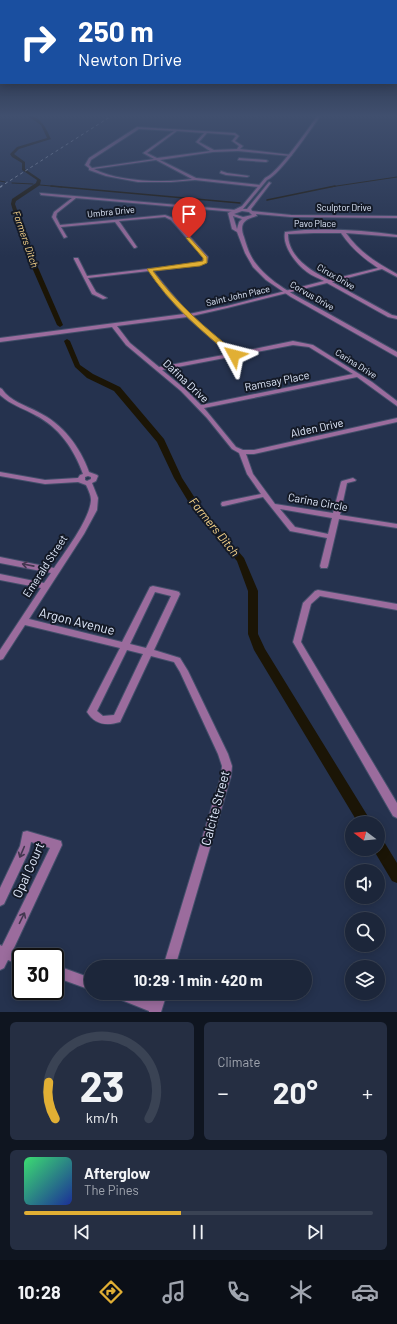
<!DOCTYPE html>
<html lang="en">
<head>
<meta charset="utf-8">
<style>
  body { margin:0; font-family:Barlow,sans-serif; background:#252e42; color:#f1f3f6; height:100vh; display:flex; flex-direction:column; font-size:15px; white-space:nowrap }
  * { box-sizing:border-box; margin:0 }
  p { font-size:13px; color:#a0a5af }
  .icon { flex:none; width:22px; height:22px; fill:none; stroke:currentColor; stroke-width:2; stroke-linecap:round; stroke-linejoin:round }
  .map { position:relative; height:1012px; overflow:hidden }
  .details { display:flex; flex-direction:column; gap:10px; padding:10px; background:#0f1520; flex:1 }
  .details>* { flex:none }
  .guide { position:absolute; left:0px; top:0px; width:397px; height:84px; box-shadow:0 2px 10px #0003,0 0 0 1px #3a4354; background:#1a4fa0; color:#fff; overflow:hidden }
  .needle { width:26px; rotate:286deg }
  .controls { position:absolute; left:345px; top:816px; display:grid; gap:8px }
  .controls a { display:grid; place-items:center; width:40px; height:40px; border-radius:50%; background:#1c263a; box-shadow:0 2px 10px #0003,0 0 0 1px #3a4354; font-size:20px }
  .speed { position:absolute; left:12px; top:948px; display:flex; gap:8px; font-size:20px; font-weight:700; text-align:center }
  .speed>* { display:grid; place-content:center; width:52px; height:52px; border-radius:50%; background:#1c263a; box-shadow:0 2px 10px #0003,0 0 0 1px #3a4354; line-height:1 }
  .speed .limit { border:2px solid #111; border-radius:6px; background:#fff; color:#111 }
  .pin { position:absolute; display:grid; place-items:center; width:34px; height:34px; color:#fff; margin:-41px -17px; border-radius:50% 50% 50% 0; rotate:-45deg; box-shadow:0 0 4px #0007 }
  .pin .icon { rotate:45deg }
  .me { position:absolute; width:44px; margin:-22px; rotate:308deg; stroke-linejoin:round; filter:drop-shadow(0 0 3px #0008) }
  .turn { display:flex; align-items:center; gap:14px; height:84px; padding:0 12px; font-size:18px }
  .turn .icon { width:52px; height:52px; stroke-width:2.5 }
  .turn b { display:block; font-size:28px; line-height:34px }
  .big { font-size:30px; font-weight:700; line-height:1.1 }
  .details .card { flex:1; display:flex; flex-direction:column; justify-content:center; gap:6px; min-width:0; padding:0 14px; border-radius:6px; background:#252e42 }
  .details .dial { align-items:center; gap:0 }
  .dial svg { height:104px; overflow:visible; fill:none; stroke:#3a4354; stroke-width:7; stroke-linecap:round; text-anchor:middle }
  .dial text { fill:#f1f3f6; stroke:none }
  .song { display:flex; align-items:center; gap:12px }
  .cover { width:48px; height:48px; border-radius:6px; background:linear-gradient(135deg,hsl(140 70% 55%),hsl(230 70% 35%)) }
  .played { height:4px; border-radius:2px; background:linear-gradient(90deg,#e1af34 45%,#3a4354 45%) }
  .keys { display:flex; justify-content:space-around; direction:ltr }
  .heat { display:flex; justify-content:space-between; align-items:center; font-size:22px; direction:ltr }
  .details .tiles { flex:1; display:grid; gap:10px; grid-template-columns:1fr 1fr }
  .card:last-child { grid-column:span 2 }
  .trip { position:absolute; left:84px; top:960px; width:228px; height:40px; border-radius:20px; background:#1c263a; box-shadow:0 2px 10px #0003,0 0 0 1px #3a4354; font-weight:700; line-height:40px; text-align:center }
  .tabs { display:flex; height:64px; justify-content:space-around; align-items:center; background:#0b0f17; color:#a0a5af }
  .tabs .icon { width:28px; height:28px }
  .tabs .selected { color:#e1af34 }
  .tabs b { font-size:18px; color:#f1f3f6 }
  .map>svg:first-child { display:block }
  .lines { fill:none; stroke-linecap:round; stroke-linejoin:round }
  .stream-far1 { stroke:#1b1506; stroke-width:1 }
  .stream { stroke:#1b1506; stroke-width:1.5 }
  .canal { fill:#1b1506; fill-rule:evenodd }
  .minor-casing { stroke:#434f6a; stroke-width:2 }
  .tertiary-casing { stroke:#434f6a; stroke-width:2 }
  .minor { fill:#9b6c9d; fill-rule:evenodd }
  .tertiary { fill:#9b6c9d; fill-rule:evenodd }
  .rail-far1 { stroke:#8f9ab0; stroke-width:1; stroke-dasharray:3 3; stroke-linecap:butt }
  .rail { stroke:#8f9ab0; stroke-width:1.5; stroke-dasharray:4 4; stroke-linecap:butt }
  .oneway { stroke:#433750 }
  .route { fill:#e1af34; stroke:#927222 }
  .labels { text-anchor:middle; stroke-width:4; stroke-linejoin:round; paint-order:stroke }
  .far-street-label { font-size:9px; fill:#e0e9fb; stroke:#141a27 }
  .far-water-label { font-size:10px; font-style:italic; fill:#fbd78c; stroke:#141a27 }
  .street-label { font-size:11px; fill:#e0e9fb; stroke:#141a27 }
  .water-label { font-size:12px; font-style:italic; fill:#fbd78c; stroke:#141a27 }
  .near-street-label { font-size:13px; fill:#e0e9fb; stroke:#141a27 }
</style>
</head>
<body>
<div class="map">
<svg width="397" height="1012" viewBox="0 0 397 1012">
  <rect width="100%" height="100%" fill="#25324e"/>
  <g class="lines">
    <path class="stream-far1" d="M0,181L5,182
      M12,183L33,184
      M40,185L62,187
      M330,187L397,177"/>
    <path class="stream" d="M51,186L240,203
      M267,200L335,186"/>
    <path class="canal" d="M26,115C40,115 46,128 51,139L19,149L14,154L25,162V169L41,180L40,185L16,201L15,204L33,256L63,325L60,327L57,325L27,256L11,204L12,199L36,183L37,180L22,170V163L12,157L10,154L17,147L47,138L41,125Z
      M67,339L70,341L80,365L93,374L120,387L164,439L182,478L202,509L244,558L258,591V634L265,649L372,823H358L254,650L248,634V591L237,561L194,511L174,478L157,442L114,391L87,378L75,367L64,341Z
      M378,838L383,840L397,863V883L392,881L373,849H378Z"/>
    <g class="minor-casing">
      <path id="minor" d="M137,127L235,133L239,136L235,141L243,146L240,149L292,155L290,156L238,151L213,152L160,160L196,178L260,185L259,187L195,180L171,182H138L106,176L89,170V168L85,165L89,158ZM139,129L174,131L143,153L154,159L92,168L89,165L91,160ZM177,131L204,133L196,142L210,151L157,158L147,153ZM207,133L234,135L236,136L232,141L239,146L237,149L214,150L199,142ZM156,160L192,179C165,183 118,182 94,169Z
        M239,158L266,160L268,161L266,162L238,160Z
        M221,171L227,173L249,176L247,177L226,175L220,173Z
        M40,193L236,210L237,211L235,212L76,198L57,213L56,217L60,225L165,215L173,218L208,257L207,262L200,265L153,271L170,292L189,314L227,306L324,281C319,278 312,276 307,272C296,264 282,246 285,232C321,227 360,230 397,235V237L346,233C359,252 377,263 397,274V277L382,269L332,282L392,315L397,316V319L388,317L327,283L227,308L192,316L234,353L293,341L313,345L372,382L397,401V406L357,377L204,408L236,447L243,450H254L397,418V422L254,454H246L253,474L275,504L333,513L341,482L342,481L353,478L356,480L355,481L347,483L340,515L397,524V528L339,519L328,566L327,568H321L320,566L327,538L290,531L263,497L224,506H222L221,504L222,502L261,494L247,474L239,453L232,449L207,418L181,391L126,345L112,327L0,342V338L184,314L166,294L149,271L88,278L96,292L107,298L103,299L92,294L74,259V258H78L87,276L199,263L203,261L204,258L171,220L165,217L119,221L137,247L135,248H134L115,222L61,227L67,237L64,238L52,217L54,212L72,198L41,195ZM314,233H341C351,248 363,258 378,268L329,280C311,271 288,257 288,234ZM187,317L229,354L159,367L130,343L117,326ZM293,345L309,347L353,374L201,405L185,389L162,370ZM280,509L332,518L328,534L295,527Z
        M0,388L2,389C10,401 25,405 38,412C63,424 80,447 89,472L97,475L98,476L96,481L92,483L98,498L97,510L84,534L29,619L122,642L150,587L153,586L176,591L179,592L180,594L154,650L180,658L188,671L228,754L232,766L231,776L175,967H163L221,776L222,766L218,754L180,672L174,662L151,656L120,722C107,726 95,725 87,712L120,648L25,625L3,659L0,660V650L41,588L0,580V574L44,583L51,573L0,563V557L54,568C65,552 90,519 91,500C91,495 88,489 86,485L78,482L45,484L0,476V472L45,480L78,478L80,475L83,474C74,449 59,427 35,415C25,409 14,406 5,399L0,395ZM88,476L91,477V479L87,481L85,480V477ZM155,592L171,596L146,648L130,644ZM127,650L143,654L114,715L103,716L97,711Z
        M318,590L397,604V610L320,596L311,604L301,642L397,803V818L393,816L293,642L303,603L315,591Z
        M27,831L61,841L62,845L13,950L25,955L26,957H21V965L8,960L4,968L0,970V945L2,946L50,848L31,842L29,851L4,904L0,906V888L20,846L23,832Z
        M55,965L91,978V990L55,977Z
        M112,993H135L153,1000L155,993H167L161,1012H149V1011L114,997Z"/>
    </g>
    <g class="tertiary-casing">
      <path id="tertiary" d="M318,115H321C311,129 281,174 267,180L243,209H247L269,182L271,183L251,209L252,211L291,215L397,216V218L291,217L256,214L257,216C244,219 239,224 244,237C247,247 250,257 257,265C273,285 300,298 322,310C347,324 372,338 397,352V357L291,297L266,280L253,267L245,253L237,232L232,229L228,213L242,206L265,178C278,173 308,129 318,115ZM242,211L249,212L252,215L243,217L234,214ZM233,216L242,219L239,222L237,229Z"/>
    </g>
    <use href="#minor" class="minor"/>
    <use href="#tertiary" class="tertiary"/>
    <path class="rail-far1" d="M0,187L113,115"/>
    <path class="rail" d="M0,187L2,186"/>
  </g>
  <defs><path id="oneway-shaft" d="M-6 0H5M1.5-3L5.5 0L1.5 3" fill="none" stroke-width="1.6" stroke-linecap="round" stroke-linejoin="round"/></defs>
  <g class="oneway">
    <use href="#oneway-shaft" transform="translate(28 565) rotate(-169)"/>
    <use href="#oneway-shaft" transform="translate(22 852) rotate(113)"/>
    <use href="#oneway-shaft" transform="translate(22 918) rotate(-64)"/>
  </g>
  <linearGradient id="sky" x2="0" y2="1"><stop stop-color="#141c2b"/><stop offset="0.45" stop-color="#404f6e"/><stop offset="1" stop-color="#404f6e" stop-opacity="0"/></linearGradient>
  <rect width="397" height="257" fill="url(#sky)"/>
  <path class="route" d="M189,237L207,257V263L200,266L153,271C176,303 206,329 237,353V356H232C200,330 170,304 147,269L203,261V258L186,238Z"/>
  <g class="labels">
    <g class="far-street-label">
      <text x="344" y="211">Sculptor Drive</text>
      <text transform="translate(111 212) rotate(-6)" y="3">Umbra Drive</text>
      <text x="315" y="227">Pavo Place</text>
      <text transform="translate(336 277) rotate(30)" y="3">Cirux Drive</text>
      <text transform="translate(238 296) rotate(-13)" y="3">Saint John Place</text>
      <text transform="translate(312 296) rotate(30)" y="3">Corvus Drive</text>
      <text transform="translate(356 364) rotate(32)" y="3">Carina Drive</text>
    </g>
    <g class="far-water-label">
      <text transform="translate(26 239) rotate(71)" y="4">Farmers Ditch</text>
    </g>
    <g class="street-label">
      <text transform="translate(186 381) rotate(43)" y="4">Dafina Drive</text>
      <text transform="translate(277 381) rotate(-11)" y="4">Ramsay Place</text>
      <text transform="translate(317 428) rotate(-12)" y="4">Alden Drive</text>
      <text transform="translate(318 502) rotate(10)" y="4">Carina Circle</text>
      <text transform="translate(45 566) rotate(-57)" y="4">Emerald Street</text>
    </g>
    <g class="water-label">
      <text transform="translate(214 527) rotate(51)" y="4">Farmers Ditch</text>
    </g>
    <g class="near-street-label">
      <text transform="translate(77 621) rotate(14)" y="5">Argon Avenue</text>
      <text transform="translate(215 808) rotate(-75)" y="5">Calcite Street</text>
      <text transform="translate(28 870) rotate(-66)" y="5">Opal Court</text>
    </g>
  </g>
</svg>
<div class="controls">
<a><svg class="needle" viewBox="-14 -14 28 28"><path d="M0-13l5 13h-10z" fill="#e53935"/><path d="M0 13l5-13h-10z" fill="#a0a5af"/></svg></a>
<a><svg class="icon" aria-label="sound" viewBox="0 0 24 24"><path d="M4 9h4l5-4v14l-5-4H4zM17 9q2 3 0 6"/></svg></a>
<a><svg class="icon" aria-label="search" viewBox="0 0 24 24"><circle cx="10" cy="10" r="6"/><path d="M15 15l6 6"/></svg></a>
<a><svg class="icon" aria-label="layers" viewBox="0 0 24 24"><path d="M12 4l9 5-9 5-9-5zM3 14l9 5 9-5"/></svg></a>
</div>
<div class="speed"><div class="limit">30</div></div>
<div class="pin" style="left:189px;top:238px;background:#d93025"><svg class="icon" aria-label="arrive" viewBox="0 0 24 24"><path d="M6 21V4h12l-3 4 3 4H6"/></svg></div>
<svg class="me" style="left:234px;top:355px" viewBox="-20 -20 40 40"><path d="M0-17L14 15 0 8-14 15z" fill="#e1af34" stroke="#fff" stroke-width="4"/></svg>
<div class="trip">10:29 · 1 min · 420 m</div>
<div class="guide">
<div class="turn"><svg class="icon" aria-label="right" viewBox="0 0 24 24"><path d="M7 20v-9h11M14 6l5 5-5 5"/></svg><div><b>250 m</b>Newton Drive</div></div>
</div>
</div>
<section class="details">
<div class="tiles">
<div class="card dial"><svg viewBox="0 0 100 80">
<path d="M14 69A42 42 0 1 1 86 69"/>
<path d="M14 69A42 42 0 0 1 9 41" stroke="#e1af34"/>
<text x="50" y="56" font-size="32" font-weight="700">23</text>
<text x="50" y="72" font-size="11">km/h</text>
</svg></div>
<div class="card"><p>Climate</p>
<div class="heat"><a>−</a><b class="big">20°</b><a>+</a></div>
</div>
<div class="card">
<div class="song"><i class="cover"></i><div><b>Afterglow</b><p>The Pines</p></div></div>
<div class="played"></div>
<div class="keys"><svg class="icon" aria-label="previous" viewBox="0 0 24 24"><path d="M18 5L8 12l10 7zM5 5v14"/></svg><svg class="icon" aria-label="pause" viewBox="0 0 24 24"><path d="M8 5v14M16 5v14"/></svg><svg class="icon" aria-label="next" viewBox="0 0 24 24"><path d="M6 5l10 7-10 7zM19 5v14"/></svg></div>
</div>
</div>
</section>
<nav class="tabs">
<b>10:28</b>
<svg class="icon selected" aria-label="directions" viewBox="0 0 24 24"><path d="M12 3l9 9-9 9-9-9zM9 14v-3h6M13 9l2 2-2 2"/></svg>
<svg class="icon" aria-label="music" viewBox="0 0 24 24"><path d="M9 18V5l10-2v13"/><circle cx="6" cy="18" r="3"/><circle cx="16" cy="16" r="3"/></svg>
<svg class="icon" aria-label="phone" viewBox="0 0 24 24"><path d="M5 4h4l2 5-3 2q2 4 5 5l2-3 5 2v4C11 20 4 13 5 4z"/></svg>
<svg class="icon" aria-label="climate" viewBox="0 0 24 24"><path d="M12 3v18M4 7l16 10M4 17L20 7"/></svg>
<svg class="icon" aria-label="car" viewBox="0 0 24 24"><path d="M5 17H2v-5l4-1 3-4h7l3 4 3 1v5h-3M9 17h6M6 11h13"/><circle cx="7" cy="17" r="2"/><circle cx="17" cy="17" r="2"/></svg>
</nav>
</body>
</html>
